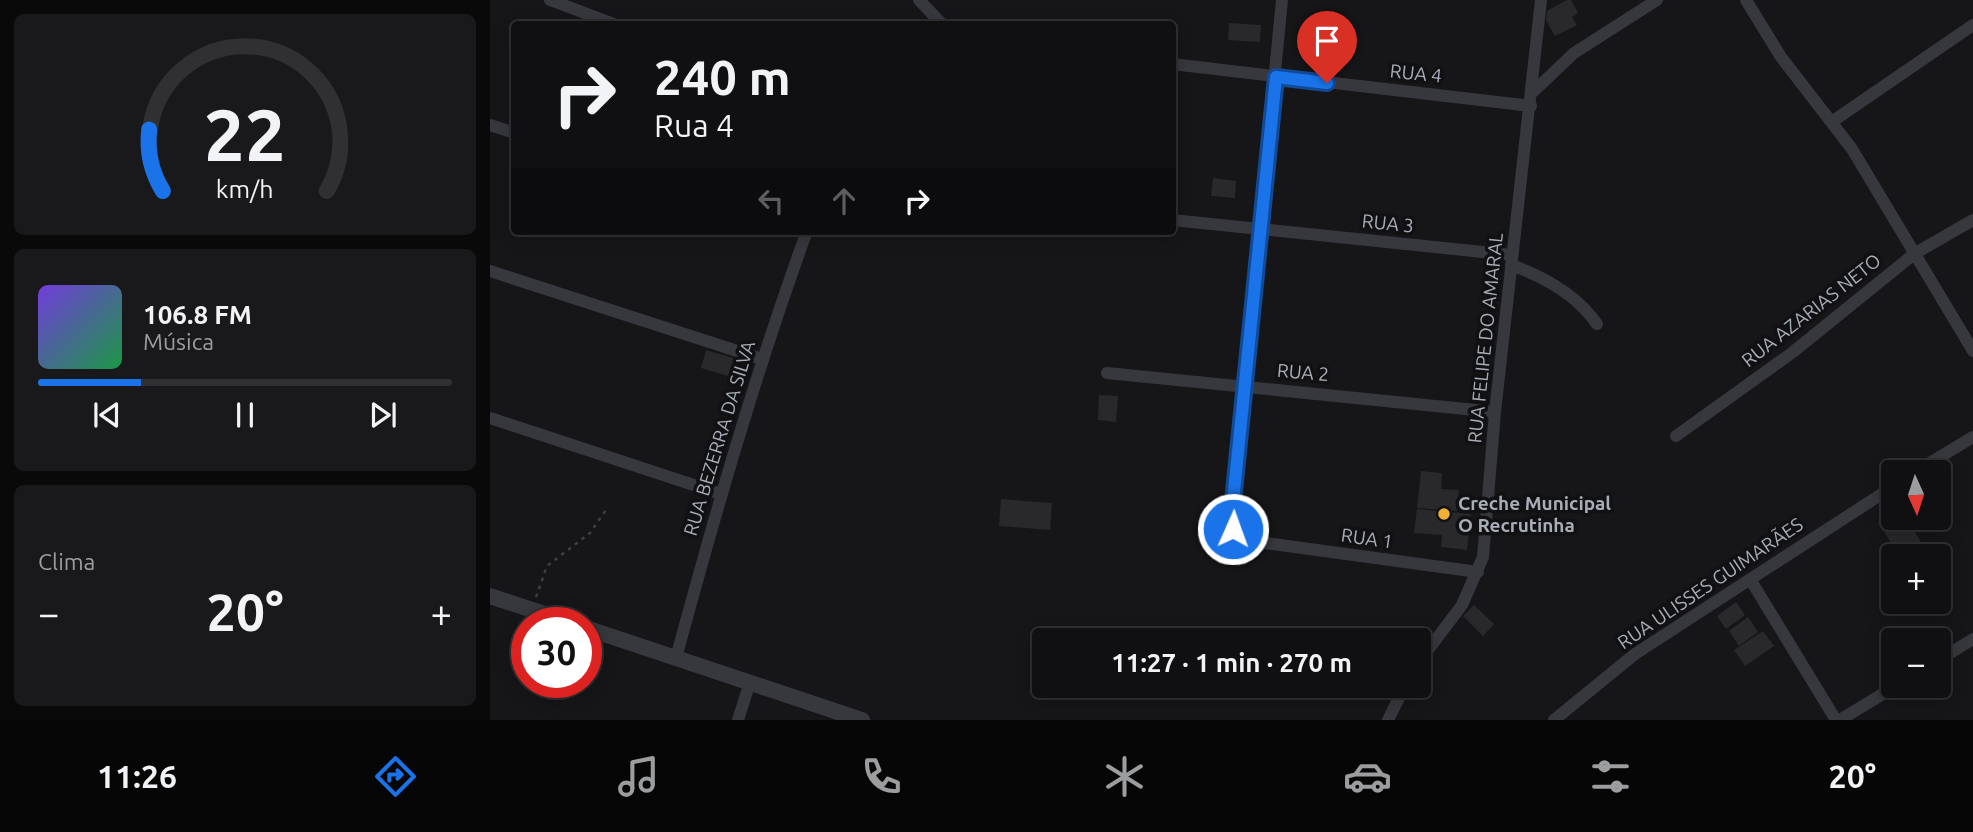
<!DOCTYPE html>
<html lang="pt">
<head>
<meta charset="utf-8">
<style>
  body { margin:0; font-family:Ubuntu,sans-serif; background:#19191b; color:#f1f3f6; height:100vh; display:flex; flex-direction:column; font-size:26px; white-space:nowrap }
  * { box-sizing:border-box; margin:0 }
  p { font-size:23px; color:#9c9d9f }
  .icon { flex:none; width:38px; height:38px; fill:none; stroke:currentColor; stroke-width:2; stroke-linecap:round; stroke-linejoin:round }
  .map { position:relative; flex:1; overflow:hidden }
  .side { display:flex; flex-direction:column; gap:14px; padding:14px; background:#09090a; width:490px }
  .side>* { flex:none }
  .hud { position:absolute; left:21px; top:21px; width:665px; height:214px; border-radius:7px; box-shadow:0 4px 18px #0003,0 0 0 2px #303032; background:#101012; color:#f1f3f6; overflow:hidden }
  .needle { width:46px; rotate:177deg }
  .buttons { position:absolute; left:1391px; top:460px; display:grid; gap:14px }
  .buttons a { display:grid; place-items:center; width:70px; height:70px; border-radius:7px; background:#101012; box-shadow:0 4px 18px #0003,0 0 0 2px #303032; font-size:35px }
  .speed { position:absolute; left:21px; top:607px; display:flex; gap:14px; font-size:35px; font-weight:700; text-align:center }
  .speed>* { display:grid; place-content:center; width:91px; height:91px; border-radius:50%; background:#101012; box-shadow:0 4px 18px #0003,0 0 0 2px #303032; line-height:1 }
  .speed .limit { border:10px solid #d22; background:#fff; color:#111 }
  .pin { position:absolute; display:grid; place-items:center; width:60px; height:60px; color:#fff; margin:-72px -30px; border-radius:50% 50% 50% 0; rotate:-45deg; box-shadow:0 0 7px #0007 }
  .pin .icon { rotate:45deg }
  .me { position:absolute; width:77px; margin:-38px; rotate:2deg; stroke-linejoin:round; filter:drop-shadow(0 0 5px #0008) }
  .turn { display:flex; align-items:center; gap:24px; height:147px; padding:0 28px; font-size:32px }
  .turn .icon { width:91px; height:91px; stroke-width:2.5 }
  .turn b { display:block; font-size:49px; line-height:60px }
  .lanes { display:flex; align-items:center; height:66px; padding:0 28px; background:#0003; justify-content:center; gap:35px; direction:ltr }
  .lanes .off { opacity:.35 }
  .big { font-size:52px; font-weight:600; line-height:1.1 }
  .side .widget { flex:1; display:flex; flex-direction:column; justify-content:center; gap:10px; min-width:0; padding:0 24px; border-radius:10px; background:#19191b }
  .side .dial { align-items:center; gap:0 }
  .dial svg { height:182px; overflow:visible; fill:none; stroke:#303032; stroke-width:7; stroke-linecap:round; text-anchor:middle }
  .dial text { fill:#f1f3f6; stroke:none }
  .song { display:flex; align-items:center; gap:21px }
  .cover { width:84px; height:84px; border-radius:10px; background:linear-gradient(135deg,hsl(260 70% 55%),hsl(140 70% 35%)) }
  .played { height:7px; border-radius:4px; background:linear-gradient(90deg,#1a73e8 25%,#303032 25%) }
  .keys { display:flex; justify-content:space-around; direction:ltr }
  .heat { display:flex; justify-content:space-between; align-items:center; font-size:38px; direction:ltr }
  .trip { position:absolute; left:542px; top:628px; width:399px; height:70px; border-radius:7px; background:#101012; box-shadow:0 4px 18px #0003,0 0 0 2px #303032; font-weight:600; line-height:70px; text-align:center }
  .menu { display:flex; height:112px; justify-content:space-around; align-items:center; background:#060607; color:#9c9d9f }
  .menu .icon { width:49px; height:49px }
  .menu .on { color:#1a73e8 }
  .menu b { font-size:32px; color:#f1f3f6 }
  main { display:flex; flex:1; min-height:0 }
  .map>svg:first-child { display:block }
  .building { fill:#29292c }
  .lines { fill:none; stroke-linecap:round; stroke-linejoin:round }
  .path { stroke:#3d3f44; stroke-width:2.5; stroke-dasharray:3.5 5; stroke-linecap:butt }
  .minor { stroke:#37383d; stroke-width:12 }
  .tertiary { stroke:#37383d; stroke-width:16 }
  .route-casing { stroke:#114b97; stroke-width:18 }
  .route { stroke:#1a73e8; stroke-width:12 }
  .poi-dot { fill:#f2b134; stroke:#111113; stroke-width:2.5 }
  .labels { text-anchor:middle; stroke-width:7; stroke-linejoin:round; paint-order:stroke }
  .street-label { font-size:19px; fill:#a8adb8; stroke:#111113 }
  .poi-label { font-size:19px; font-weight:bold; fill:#a8adb8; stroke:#111113; text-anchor:start }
</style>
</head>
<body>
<main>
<section class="side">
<div class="widget dial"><svg viewBox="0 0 100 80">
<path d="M14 69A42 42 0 1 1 86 69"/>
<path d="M14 69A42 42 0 0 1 8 42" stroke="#1a73e8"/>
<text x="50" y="56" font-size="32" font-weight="700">22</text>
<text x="50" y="72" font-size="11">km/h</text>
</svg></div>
<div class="widget">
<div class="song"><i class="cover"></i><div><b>106.8 FM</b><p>Música</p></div></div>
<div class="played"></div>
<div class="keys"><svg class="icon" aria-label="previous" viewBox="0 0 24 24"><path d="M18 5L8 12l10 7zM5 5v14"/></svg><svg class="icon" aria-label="pause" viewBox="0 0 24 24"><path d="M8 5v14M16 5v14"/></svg><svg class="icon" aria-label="next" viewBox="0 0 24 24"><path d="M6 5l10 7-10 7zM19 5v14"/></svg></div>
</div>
<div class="widget"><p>Clima</p>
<div class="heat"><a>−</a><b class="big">20°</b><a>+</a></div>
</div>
</section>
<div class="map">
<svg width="1483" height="720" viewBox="0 0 1483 720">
  <rect width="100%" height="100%" fill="#161618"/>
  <path class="building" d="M1077,0H1081L1088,13L1082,17L1087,25L1065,36L1056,20L1057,11Z
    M739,23L771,25L770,42L738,40Z
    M723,178L746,181L745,198L721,196Z
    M216,350L250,360L245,378L211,368Z
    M609,395L628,396L626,422L608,420Z
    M931,471L952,473L951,489L969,490L967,511L927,508Z
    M511,499L562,503L560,530L509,526Z
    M927,509L981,514L977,550L951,547L952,535L924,533Z
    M1404,513V518H1416L1433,545L1414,556H1409L1388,522Z
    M1246,602L1255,615L1236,629L1227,616Z
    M984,605L1004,624L993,636L973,616Z
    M1258,617L1268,632L1249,646L1239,631Z
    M1273,631L1284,646L1255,666L1244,650Z"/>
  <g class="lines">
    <path class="path" d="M46,597L57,566L100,533L118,507"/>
    <path class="minor" d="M60,0L124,24
      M429,0L452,24
      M792,0L741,521L743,529L761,541L988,572
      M1256,0L1291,57L1362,149L1483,351
      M682,64L1041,106
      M1043,92L1084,53L1167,0
      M1343,121L1483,25
      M0,125L24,133
      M682,220L1022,255
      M1021,265C1055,277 1086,294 1107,324
      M0,271L272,359
      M617,373L1005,412
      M0,418L231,494
      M1186,436L1303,352L1424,254L1483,220
      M1425,472L1483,437
      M1260,579L1346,720
      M186,658C225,514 266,371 317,231
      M1449,660L1483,639
      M929,662L972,605L993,557L1005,412L1051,0
      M248,720L260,682
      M898,720L915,686
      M1064,720L1145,654L1404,486
      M1350,720L1406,686"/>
    <path class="tertiary" d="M0,596L82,623
      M96,628L372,720"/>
  </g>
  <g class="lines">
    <g class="route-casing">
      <path id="route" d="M743,529L741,521L786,77L837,83"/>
    </g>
    <use href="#route" class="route"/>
  </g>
  <circle class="poi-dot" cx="954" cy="514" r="7"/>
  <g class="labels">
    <g class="street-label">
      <text transform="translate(926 73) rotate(6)" y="7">RUA 4</text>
      <text transform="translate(898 223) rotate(6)" y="7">RUA 3</text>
      <text transform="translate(1321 310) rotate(-38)" y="7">RUA AZARIAS NETO</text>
      <text transform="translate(995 338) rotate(-84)" y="7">RUA FELIPE DO AMARAL</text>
      <text transform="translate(813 372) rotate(5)" y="7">RUA 2</text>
      <text transform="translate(229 438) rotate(-73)" y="7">RUA BEZERRA DA SILVA</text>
      <text transform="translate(877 538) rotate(8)" y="7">RUA 1</text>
      <text transform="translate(1220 583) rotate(-34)" y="7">RUA ULISSES GUIMARÃES</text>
    </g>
    <g class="poi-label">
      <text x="968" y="510">Creche Municipal<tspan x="968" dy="22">O Recrutinha</tspan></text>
    </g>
  </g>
</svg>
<div class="buttons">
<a><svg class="needle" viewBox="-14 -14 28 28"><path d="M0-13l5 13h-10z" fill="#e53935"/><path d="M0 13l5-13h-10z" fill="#9c9d9f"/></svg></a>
<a>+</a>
<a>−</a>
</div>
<div class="speed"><div class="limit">30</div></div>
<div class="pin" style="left:837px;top:83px;background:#d93025"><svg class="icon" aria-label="arrive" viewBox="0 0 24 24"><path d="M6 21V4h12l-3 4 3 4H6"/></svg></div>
<svg class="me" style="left:743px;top:529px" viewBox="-20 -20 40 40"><circle r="17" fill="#1a73e8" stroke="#fff" stroke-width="3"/><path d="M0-11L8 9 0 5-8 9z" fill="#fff"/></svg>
<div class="trip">11:27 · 1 min · 270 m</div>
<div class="hud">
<div class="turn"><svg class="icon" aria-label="right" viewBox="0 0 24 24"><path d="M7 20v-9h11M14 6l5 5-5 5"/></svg><div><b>240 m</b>Rua 4</div></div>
<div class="lanes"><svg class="icon off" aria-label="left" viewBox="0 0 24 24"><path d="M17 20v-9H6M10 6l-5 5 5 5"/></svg><svg class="icon off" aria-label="ahead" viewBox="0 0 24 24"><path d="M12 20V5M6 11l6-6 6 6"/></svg><svg class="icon" aria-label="right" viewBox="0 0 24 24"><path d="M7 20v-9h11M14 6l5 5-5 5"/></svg></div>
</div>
</div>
</main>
<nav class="menu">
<b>11:26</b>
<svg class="icon on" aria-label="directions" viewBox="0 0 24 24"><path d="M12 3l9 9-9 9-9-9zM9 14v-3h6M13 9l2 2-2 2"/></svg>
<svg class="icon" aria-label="music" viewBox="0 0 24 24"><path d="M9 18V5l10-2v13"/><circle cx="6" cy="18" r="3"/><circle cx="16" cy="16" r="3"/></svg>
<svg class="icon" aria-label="phone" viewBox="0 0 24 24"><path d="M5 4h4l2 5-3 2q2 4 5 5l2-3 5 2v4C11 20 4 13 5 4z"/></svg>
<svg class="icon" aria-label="climate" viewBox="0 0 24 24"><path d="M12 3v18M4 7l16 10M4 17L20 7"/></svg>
<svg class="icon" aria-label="car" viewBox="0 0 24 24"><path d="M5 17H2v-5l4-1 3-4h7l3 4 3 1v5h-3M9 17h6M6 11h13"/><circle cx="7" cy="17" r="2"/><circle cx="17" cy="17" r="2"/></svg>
<svg class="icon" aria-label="filters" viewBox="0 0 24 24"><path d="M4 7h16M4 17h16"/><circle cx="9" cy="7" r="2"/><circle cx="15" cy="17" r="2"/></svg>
<b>20°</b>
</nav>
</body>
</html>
